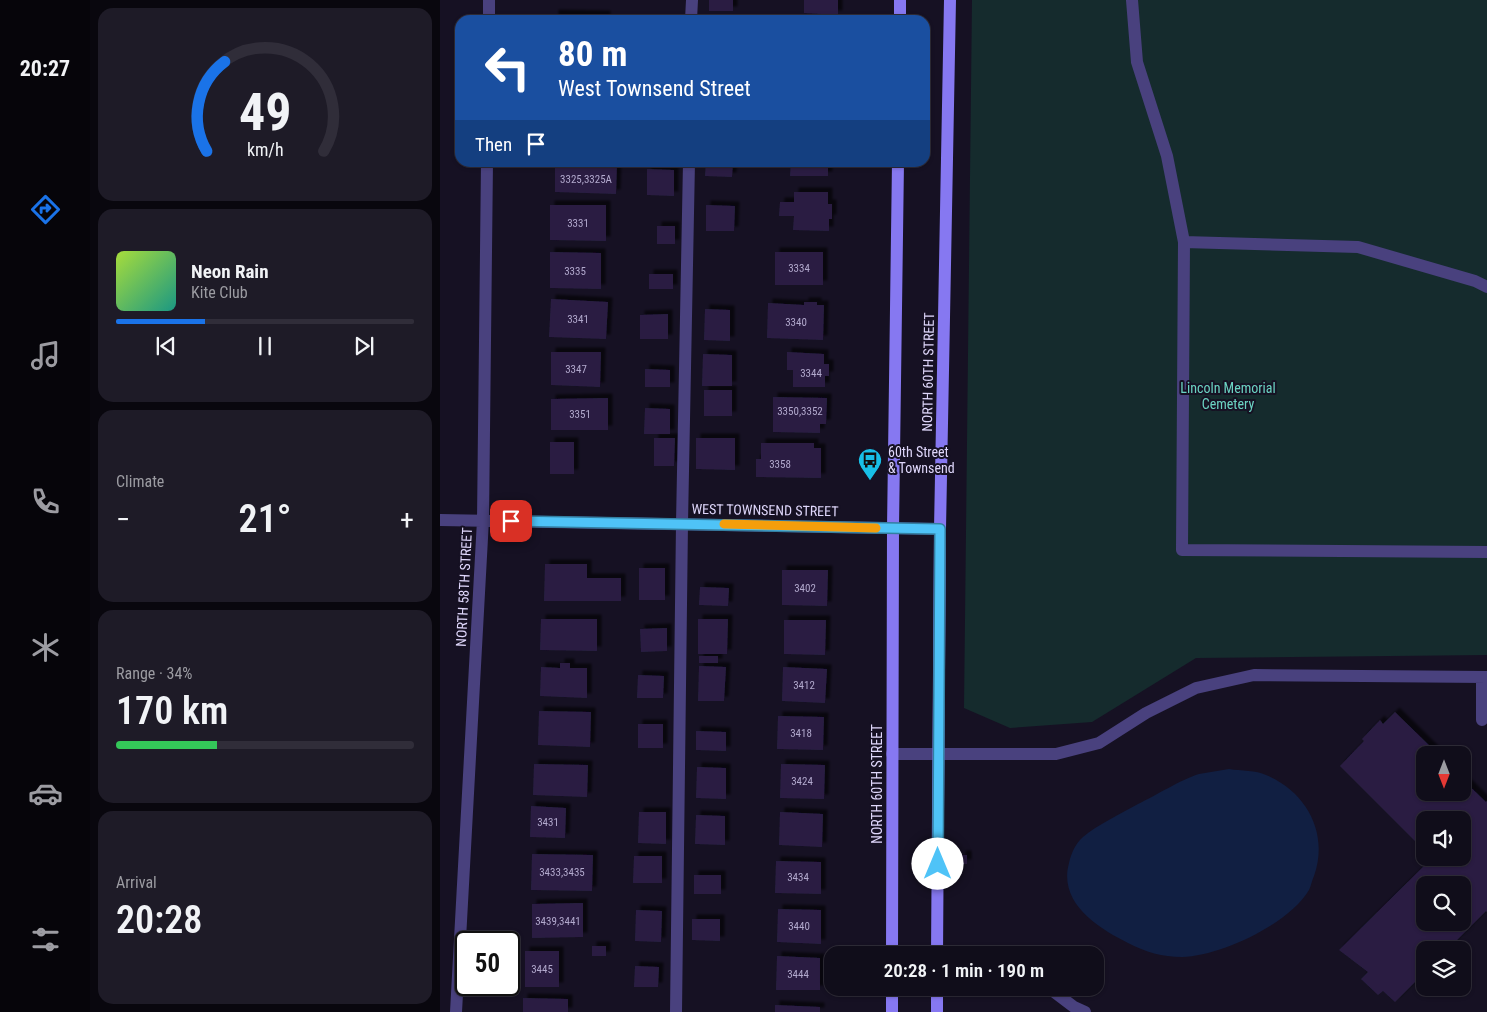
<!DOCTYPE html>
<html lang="en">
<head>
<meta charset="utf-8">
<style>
  body { margin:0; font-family:"Roboto Condensed",sans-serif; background:#1e1b27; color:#f1f3f6; height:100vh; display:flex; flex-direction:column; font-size:19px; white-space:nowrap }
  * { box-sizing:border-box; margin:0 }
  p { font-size:16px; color:#9c9ca2 }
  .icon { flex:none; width:28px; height:28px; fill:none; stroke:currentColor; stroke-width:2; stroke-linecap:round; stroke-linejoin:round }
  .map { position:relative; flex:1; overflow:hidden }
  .panel { display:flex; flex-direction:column; gap:8px; padding:8px; background:#09070e; width:350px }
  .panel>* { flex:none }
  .banner { position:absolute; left:15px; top:15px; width:475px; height:152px; border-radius:15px; box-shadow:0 1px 4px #0004,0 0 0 1px #302d39; background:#1a4fa0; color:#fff; overflow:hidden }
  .needle { width:32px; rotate:180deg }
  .tools { position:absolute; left:976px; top:746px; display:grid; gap:10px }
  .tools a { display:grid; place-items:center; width:55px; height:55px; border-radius:10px; background:#100d1a; box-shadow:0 1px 4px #0004,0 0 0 1px #302d39; font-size:25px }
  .speed { position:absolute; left:15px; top:931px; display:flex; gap:10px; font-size:25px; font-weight:700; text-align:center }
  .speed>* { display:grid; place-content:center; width:65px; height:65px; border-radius:50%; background:#100d1a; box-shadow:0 1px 4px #0004,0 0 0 1px #302d39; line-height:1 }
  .speed .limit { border:2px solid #111; border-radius:8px; background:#fff; color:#111 }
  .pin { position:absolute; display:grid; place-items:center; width:42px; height:42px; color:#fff; margin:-21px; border-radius:10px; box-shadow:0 2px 8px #0006 }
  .me { position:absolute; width:55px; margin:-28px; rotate:0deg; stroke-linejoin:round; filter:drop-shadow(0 0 4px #0008) }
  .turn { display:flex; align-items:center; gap:18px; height:105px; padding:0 20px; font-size:22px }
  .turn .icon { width:65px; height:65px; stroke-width:2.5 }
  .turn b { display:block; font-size:35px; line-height:42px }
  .then { display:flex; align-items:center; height:48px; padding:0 20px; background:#0003; gap:10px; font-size:19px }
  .big { font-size:38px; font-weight:600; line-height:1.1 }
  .panel .card { flex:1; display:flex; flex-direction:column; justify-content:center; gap:8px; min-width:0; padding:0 18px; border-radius:15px; background:#1e1b27 }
  .panel .dial { align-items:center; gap:0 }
  .dial svg { height:130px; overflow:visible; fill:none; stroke:#302d39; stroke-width:7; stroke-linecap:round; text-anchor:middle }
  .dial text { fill:#f1f3f6; stroke:none }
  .song { display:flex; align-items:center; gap:15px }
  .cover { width:60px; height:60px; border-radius:8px; background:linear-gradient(135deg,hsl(80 70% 55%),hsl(170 70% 35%)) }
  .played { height:5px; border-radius:2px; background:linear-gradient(90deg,#1a73e8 30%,#302d39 30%) }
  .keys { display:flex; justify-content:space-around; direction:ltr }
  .heat { display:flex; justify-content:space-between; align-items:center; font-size:28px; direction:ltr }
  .charge { height:8px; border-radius:4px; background:linear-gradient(90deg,#34c759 34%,#302d39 0) }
  .trip { position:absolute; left:384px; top:946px; width:280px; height:50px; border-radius:15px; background:#100d1a; box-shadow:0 1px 4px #0004,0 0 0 1px #302d39; font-weight:600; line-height:50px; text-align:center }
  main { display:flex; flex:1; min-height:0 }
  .menu { display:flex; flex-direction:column; width:90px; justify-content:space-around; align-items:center; background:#06050a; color:#9c9ca2 }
  .menu .icon { width:35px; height:35px }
  .menu .active { color:#1a73e8 }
  .menu b { font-size:22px; color:#f1f3f6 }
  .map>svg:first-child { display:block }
  .green { fill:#152b2d }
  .water { fill:#111f42 }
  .building { fill:#291f43; fill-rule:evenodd; filter:url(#shadow) }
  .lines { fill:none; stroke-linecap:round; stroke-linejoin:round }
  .lane { stroke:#49417e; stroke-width:12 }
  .street { stroke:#49417e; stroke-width:12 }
  .secondary { stroke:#8678f1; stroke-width:12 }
  .route-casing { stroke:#337fa1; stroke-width:12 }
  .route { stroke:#4fc3f7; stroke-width:9 }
  .slow { stroke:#f59e0b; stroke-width:9 }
  .labels { text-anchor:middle; stroke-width:4; stroke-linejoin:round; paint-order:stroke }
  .number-label { font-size:11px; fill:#b2a9cd }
  .street-label { font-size:14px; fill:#dfd7fb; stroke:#161123 }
  .park-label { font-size:14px; fill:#6bd4c3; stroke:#161123 }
  .poi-label { font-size:14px; fill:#dfd7fb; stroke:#161123; text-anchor:start }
</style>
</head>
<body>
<main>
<nav class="menu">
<b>20:27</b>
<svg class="icon active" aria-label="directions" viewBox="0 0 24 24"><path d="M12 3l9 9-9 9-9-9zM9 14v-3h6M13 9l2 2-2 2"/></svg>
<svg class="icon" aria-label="music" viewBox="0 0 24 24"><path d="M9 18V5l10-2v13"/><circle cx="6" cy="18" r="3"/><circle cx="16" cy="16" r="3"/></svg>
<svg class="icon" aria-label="phone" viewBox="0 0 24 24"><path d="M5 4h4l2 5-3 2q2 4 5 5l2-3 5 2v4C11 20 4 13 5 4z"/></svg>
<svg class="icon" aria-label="climate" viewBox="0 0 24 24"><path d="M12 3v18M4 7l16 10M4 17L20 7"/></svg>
<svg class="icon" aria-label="car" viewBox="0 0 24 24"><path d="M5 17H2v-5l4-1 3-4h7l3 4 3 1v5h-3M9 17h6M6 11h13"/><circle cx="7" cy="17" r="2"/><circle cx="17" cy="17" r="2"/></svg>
<svg class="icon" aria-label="filters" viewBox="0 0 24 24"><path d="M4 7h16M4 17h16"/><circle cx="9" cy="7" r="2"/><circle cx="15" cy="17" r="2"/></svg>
</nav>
<section class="panel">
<div class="card dial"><svg viewBox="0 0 100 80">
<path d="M14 69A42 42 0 1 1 86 69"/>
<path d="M14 69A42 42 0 0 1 25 14" stroke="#1a73e8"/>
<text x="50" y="56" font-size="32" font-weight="700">49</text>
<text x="50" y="72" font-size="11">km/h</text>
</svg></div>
<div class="card">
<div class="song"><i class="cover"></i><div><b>Neon Rain</b><p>Kite Club</p></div></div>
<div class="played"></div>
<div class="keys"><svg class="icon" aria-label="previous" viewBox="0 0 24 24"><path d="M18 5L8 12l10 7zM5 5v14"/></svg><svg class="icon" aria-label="pause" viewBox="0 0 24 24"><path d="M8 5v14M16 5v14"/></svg><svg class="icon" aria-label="next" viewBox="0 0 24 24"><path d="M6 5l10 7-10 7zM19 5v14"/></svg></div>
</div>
<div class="card"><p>Climate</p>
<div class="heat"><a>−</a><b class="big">21°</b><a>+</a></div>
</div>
<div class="card"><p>Range · 34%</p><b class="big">170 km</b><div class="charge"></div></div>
<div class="card"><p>Arrival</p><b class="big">20:28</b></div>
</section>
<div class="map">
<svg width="1047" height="1012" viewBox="0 0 1047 1012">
  <defs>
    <filter id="shadow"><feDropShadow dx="4.5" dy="-4.5" stdDeviation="1" flood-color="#0009"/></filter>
  </defs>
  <rect width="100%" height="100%" fill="#161123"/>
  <path class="green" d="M532,0H1047V655L756,658L652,722L570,728L524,708Z"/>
  <path class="water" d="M789,769C801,771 816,770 826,775C867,792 889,834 874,876C872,880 871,886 869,890C849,924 781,956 742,957C722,957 706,952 688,943C658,928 618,903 629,863C631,854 635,844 643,837C657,825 682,813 698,804C715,796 742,779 759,774C769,772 779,771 789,769Z"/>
  <path class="building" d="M269,0H293V11H269Z
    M364,0H398V15L364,13Z
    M114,14L166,15V20H114Z
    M123,162H177L176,194L115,192V166H123Z
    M266,162H293L292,177L265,176Z
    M351,162H388V176H350Z
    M207,169L234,170V196L207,195Z
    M354,192H388V204H392V219H389V231L353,230L354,216H339L340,202H354Z
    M110,205H166V241L110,240Z
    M266,205L295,206L294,231H266Z
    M217,226H235V244H217Z
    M110,252L161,253V289L110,288Z
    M335,252H383V285H335Z
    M209,274H233V289H209Z
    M111,299L168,302L166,339L109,337Z
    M364,302H377V305H384L383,340L327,338L328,303L364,305Z
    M265,309L290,310V341L264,340Z
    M228,314V339H200V315Z
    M111,352H161L160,387L111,385Z
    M347,352L384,354V364H389V376H385V387H353V370H347Z
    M263,354L292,355V386H262Z
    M205,369L230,370V387H205Z
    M264,390H292V416H264Z
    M333,397L387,398L386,424H380V433L333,432Z
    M168,398V430H111V399Z
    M205,408L230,409V434H204Z
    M214,438H235L234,466H214Z
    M256,438H295V470L256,469Z
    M110,442H134V474H110Z
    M321,443H374V448H381V478L316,477V459H321Z
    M105,564H147V578H181V601H104Z
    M199,568H225V600H199Z
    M342,570H388L387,606L342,605Z
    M260,587L289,588L288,606L259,605Z
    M101,619H157V651L100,650Z
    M258,619H288L287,654H258Z
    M344,620H386L385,655L344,654Z
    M227,628V651L201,652L200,629Z
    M259,656H278V663H259Z
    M120,663H130V668H147V698L100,696L101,667L120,668Z
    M259,666L286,667L284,701H258Z
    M343,667L387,669L385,703L342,701Z
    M198,675L224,676L223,698H197Z
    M99,711L151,712L150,747L98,745Z
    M955,712L999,755H985V792H1022V779L1046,802L1047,801V912L1046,911L1007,950H985V972L955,1002L943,991L938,995L921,979L928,972L899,950L992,858H1022V820H985V851L900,766L924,741L922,739L940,720L943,724ZM985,885H1022V922H985Z
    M338,716L384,717L383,750L337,749Z
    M198,724H223V748H198Z
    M256,731L286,732V751L256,750Z
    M94,764L148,765L147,797L93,795Z
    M341,764L385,765L384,799L340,798Z
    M257,767L286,768V799L256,798Z
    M91,806L126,808L125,838L90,837Z
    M199,812H226V844L198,843Z
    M340,812L383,814L382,847L339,845Z
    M256,815L285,816V845L255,844Z
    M92,854L153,855L152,891L91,890Z
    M521,855H527V864H521Z
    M194,856H222V883H193Z
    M336,861L381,862V894L335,893Z
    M254,875H281V894H254Z
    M143,903V937L92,938V904Z
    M338,909L381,910V944L337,942Z
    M196,910L222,911L221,942L195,941Z
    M252,919H280V941L252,940Z
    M152,946H166V956H152Z
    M85,951H119V987H85Z
    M337,956L380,958V990H336Z
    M195,966L219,967L218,987H194Z
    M83,998L128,999V1012H83Z
    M335,1005L380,1007V1012H335Z"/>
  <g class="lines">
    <path class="lane" d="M692,0L697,62L727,156L744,242L742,550L1047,552
      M251,20L252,0
      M744,242L918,247L1035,281L1047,287
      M1042,677V720
      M452,754H616L659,743L706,713L756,688L814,675L1047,677
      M609,988L634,1007L645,1012
      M236,1012L242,523L249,162"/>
    <path class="street" d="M49,20V0
      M0,520L500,529
      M16,1012L43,520L47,162"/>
    <path class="secondary" d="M460,20V0
      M452,955L453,528L458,162
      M497,955L500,529L510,0
      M452,1012V988
      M497,1012V988"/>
  </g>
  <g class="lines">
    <g class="route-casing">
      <path id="route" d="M71,521L500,529L498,864"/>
    </g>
    <use href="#route" class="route"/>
    <path class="slow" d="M284,524L436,528"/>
  </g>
  <defs>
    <g id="bus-pin" transform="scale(1.25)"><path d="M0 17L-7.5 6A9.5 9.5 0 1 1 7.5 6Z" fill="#18bfe7" stroke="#161123"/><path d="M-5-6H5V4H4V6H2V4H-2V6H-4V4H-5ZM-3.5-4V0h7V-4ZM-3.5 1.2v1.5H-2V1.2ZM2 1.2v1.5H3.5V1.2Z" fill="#111"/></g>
  </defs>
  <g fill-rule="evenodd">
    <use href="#bus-pin" x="430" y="460"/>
  </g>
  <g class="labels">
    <g class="number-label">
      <text x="146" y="183">3325,3325A</text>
      <text x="138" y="227">3331</text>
      <text x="359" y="272">3334</text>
      <text x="135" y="275">3335</text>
      <text x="138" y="323">3341</text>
      <text x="356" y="326">3340</text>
      <text x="136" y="373">3347</text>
      <text x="371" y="377">3344</text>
      <text x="360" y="415">3350,3352</text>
      <text x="140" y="418">3351</text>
      <text x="340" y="468">3358</text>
      <text x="365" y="592">3402</text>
      <text x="364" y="689">3412</text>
      <text x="361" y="737">3418</text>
      <text x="362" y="785">3424</text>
      <text x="108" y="826">3431</text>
      <text x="122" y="876">3433,3435</text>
      <text x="358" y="881">3434</text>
      <text x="118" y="925">3439,3441</text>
      <text x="359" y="930">3440</text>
      <text x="102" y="973">3445</text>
      <text x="358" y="978">3444</text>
    </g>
    <g class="street-label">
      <text transform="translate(488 372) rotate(-89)" y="5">NORTH 60TH STREET</text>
      <text transform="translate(325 510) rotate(1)" y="5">WEST TOWNSEND STREET</text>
      <text transform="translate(24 587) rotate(-87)" y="5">NORTH 58TH STREET</text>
      <text transform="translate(437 784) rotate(-90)" y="5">NORTH 60TH STREET</text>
    </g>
    <g class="park-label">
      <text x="788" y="393">Lincoln Memorial<tspan x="788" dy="16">Cemetery</tspan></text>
    </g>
    <g class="poi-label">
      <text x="448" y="457">60th Street<tspan x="448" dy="16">&amp; Townsend</tspan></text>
    </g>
  </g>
</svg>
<div class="tools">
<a><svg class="needle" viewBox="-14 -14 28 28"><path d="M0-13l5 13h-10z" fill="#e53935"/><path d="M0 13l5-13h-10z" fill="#9c9ca2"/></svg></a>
<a><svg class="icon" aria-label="sound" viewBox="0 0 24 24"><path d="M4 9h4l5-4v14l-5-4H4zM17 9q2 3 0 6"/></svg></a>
<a><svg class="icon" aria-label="search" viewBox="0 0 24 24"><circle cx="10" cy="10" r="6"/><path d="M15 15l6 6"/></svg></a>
<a><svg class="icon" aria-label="layers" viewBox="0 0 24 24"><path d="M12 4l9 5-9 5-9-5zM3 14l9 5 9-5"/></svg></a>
</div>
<div class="speed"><div class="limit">50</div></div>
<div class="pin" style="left:71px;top:521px;background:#d93025"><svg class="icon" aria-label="arrive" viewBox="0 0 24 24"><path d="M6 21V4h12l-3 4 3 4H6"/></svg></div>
<svg class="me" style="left:498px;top:864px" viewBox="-20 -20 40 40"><circle r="19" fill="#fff"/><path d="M0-13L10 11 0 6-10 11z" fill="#4fc3f7"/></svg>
<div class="trip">20:28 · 1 min · 190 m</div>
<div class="banner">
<div class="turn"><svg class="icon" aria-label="left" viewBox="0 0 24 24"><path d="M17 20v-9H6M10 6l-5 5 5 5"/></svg><div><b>80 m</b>West Townsend Street</div></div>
<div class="then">Then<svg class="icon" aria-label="arrive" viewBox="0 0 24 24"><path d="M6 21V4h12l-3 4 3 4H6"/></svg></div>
</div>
</div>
</main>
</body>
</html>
